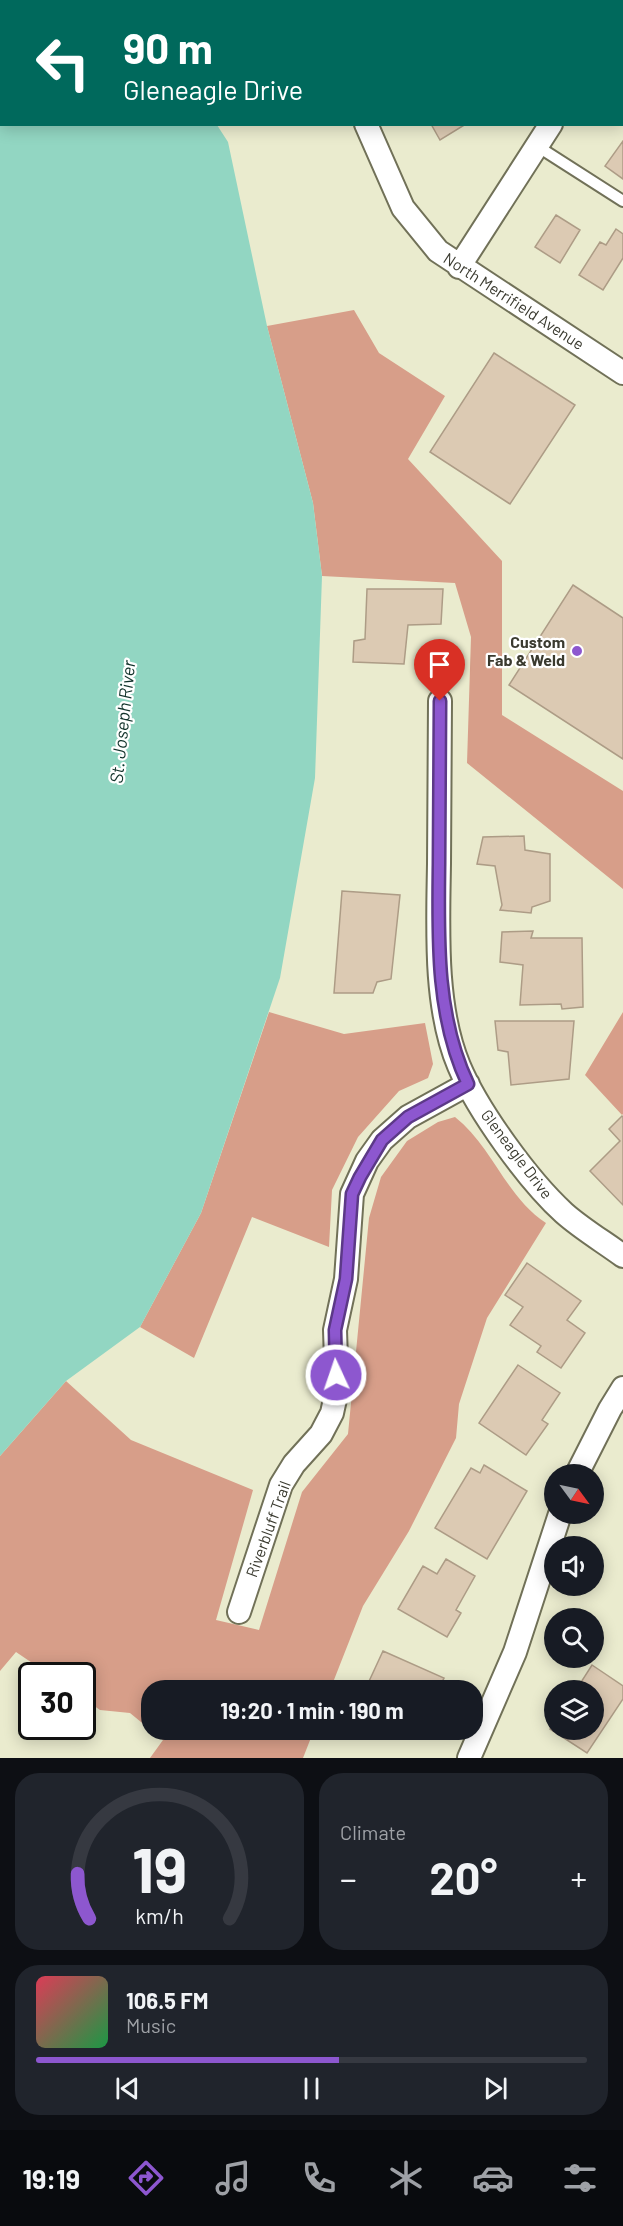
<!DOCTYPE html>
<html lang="en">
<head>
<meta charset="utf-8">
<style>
  body { margin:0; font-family:Barlow,sans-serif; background:#20242c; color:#f1f3f6; height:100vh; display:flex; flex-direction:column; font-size:22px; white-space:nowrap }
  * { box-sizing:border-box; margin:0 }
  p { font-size:20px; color:#9ea1a6 }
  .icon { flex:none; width:33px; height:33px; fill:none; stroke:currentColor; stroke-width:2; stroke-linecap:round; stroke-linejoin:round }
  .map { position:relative; height:1758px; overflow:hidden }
  .panel { display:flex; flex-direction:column; gap:15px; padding:15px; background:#0d0f14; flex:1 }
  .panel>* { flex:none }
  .hud { position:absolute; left:0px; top:0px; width:624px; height:126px; box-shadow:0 3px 15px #0003; background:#00695c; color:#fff; overflow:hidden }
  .needle { width:39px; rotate:123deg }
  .fabs { position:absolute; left:544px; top:1464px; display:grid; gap:12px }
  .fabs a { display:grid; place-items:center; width:60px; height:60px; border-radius:50%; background:#171b24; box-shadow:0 3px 15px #0003; font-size:30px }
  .speed { position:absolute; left:18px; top:1662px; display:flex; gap:12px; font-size:30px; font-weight:700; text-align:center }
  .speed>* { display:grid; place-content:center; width:78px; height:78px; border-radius:50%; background:#171b24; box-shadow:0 3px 15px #0003; line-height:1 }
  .speed .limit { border:3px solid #111; border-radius:9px; background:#fff; color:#111 }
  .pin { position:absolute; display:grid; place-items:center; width:51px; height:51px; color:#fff; margin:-62px -26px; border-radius:50% 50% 50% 0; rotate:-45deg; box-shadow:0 0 6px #0007 }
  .pin .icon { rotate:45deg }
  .me { position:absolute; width:66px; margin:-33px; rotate:357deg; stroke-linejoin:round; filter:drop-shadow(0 0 4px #0008) }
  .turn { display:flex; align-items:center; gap:21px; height:126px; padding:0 24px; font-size:27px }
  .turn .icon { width:78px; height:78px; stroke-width:2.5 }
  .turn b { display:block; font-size:42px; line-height:51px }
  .big { font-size:45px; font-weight:700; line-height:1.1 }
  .panel .widget { flex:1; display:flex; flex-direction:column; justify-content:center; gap:9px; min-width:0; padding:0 21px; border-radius:24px; background:#20242c }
  .panel .dial { align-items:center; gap:0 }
  .dial svg { height:156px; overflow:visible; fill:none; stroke:#363941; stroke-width:7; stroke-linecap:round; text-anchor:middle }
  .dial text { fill:#f1f3f6; stroke:none }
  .song { display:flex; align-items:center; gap:18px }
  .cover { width:72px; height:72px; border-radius:9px; background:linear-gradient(135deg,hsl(350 70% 55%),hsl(140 70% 35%)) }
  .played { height:6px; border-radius:3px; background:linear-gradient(90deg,#8d57cf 55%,#363941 55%) }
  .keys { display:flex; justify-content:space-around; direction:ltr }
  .heat { display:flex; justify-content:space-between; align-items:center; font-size:33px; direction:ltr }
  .panel .tiles { flex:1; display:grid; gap:15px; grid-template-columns:1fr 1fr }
  .widget:last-child { grid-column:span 2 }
  .trip { position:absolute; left:141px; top:1680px; width:342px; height:60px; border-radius:24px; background:#171b24; box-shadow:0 3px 15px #0003; font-weight:700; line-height:60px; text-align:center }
  .tab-bar { display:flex; height:96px; justify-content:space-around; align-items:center; background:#090b0e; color:#9ea1a6 }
  .tab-bar .icon { width:42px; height:42px }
  .tab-bar .selected { color:#8d57cf }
  .tab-bar b { font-size:27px; color:#f1f3f6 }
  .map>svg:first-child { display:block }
  .forest { fill:#d79e89 }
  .water { fill:#92d6c2 }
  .building { fill:#dccab3; stroke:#ad9c86; stroke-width:1.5 }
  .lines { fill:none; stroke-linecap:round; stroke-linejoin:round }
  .lane-casing { stroke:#717158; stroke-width:14 }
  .street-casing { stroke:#717158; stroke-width:26 }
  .lane { stroke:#fff; stroke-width:10 }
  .street { stroke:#fff; stroke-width:22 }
  .route-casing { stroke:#5c3987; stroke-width:15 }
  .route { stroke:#8d57cf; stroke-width:10 }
  .poi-dot { fill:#8d57cf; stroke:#fff; stroke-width:2 }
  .labels { text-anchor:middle; stroke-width:4.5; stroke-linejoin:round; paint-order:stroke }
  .street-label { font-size:16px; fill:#3a3a2f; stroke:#fff }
  .poi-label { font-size:16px; font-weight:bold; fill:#3a3a2f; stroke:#fff; text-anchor:end }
  .water-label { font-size:18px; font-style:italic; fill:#11322a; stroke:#fff }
</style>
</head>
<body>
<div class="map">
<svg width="623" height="1758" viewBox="0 0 623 1758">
  <rect width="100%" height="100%" fill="#eaebce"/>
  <path class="forest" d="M354,310L379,353L445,396L408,459L502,561V715L623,791V889L467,763L471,637L455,583L322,576L313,503L267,326Z
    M269,1012L344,1034L425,1023L433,1064L428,1078L399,1091L358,1137L332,1190L329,1247L252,1217L194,1358L140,1327L201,1213Z
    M623,1012V1114L622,1115L585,1075Z
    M455,1117C492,1146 506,1197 546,1223L487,1318L459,1404L456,1438L409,1531L363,1606L330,1690H152V1730H314L303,1758H150L163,1740L130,1713L100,1710L83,1698L82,1676L50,1675L16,1652L0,1671V1456L66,1381L131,1440L253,1490L216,1620L259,1630L302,1492L348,1434L369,1218L381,1177L407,1141L438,1122Z"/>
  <path class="water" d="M0,0L141,1L2,2V124L217,125L228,142L267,326L313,503L322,576L315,778L280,978L201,1213L140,1327L66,1381L0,1456Z"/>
  <path class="building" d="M431,124H466L440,140Z
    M623,141V179L605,166Z
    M556,215L580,230L560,263L535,247Z
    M616,229L623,234V258L603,290L579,275L600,242L606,245Z
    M494,353L575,405L510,504L430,452Z
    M573,585L623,618V759L509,685Z
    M367,589H443L441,624L408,625L404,664L353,662L354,641L365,639Z
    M524,836L525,850L550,854V901L532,907L531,913L500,910L502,905L495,866L477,864L483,837Z
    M342,891L400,895L391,979L377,982L373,993H334Z
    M533,931L531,938H582L583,1007L562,1009L561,1004L520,1005L523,965L500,962L502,932Z
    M495,1021H574L569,1079L511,1085L508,1052L498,1050Z
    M622,1116L623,1117V1205L590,1171L620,1141L609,1129Z
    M527,1263L581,1301L567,1320L585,1333L561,1368L537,1352L541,1346L510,1325L523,1307L505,1295Z
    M518,1365L560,1393L542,1420L548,1424L526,1455L479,1423Z
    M484,1465L527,1491L487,1559L435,1528L471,1468L480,1473Z
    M446,1559L475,1576L456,1610L461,1613L447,1637L398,1609L423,1566L437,1574Z
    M383,1651L444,1678L438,1690H365Z
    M592,1665L623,1686V1699L587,1753L550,1729L555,1722V1730H594V1690H576Z"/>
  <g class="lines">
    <g class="lane-casing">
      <path id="lane" d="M479,0V2
        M537,146L623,201"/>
    </g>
    <g class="street-casing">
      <path id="street" d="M310,0L311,2
        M622,14L623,13
        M366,124L403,208L438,251L623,373
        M459,267L551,124
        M440,701C440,755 439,810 439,864C438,927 434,1007 459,1066C478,1111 528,1180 564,1213C582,1229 604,1242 623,1256
        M577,1474L610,1409L623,1388
        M239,1612L281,1485L294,1464L321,1434L332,1413L337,1390L335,1330L346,1279L352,1194L367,1161L382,1140L408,1117L468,1084
        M469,1758L515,1652L560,1514"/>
    </g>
    <use href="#lane" class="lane"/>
    <use href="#street" class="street"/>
  </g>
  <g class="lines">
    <g class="route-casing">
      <path id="route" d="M336,1375L335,1330L346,1279L352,1194L360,1177L382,1140L408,1117L468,1084C436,1017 438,939 439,865C439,810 440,756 440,701"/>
    </g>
    <use href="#route" class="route"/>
  </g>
  <circle class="poi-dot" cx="577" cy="651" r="6"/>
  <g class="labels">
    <g class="street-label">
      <text transform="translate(514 301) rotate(33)" y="6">North Merrifield Avenue</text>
      <text transform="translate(517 1154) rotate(53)" y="6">Gleneagle Drive</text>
      <text transform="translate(268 1529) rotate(-70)" y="6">Riverbluff Trail</text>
    </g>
    <g class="poi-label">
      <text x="565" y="648">Custom<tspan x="565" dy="18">Fab &amp; Weld</tspan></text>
    </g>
    <g class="water-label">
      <text transform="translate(123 722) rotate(-84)" y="6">St. Joseph River</text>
    </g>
  </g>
</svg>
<div class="fabs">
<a><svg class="needle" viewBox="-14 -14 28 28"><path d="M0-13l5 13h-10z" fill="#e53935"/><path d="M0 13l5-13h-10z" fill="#9ea1a6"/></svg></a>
<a><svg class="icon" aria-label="sound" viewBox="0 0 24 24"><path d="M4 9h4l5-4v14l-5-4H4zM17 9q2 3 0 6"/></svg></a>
<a><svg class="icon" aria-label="search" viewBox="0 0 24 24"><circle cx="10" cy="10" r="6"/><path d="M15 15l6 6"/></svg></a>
<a><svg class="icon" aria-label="layers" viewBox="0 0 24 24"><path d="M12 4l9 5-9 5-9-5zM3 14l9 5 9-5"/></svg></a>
</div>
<div class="speed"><div class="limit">30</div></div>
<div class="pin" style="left:440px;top:701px;background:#d93025"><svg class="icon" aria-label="arrive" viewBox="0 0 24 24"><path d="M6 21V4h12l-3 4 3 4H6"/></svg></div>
<svg class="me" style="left:336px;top:1375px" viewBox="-20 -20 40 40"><circle r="17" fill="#8d57cf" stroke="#fff" stroke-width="3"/><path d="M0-11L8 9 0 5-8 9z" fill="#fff"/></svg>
<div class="trip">19:20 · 1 min · 190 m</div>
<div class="hud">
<div class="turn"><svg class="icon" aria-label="left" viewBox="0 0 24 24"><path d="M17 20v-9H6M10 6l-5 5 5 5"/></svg><div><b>90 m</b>Gleneagle Drive</div></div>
</div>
</div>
<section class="panel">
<div class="tiles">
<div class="widget dial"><svg viewBox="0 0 100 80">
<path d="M14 69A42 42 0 1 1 86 69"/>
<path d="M14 69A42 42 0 0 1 8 46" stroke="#8d57cf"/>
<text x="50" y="56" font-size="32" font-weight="700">19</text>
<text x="50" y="72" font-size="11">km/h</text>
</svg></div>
<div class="widget"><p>Climate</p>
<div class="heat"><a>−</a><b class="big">20°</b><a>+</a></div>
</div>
<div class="widget">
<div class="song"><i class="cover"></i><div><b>106.5 FM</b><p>Music</p></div></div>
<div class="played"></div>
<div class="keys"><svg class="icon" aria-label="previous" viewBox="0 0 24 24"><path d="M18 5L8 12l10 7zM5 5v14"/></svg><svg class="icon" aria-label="pause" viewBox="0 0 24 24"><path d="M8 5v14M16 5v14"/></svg><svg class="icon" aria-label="next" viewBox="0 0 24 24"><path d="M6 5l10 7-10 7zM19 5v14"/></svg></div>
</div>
</div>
</section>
<nav class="tab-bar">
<b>19:19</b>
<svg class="icon selected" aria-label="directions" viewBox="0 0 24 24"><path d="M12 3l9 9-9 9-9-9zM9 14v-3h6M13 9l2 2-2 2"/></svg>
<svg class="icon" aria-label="music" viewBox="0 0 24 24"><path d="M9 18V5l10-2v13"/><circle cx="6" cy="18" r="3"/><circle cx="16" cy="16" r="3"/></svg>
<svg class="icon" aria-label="phone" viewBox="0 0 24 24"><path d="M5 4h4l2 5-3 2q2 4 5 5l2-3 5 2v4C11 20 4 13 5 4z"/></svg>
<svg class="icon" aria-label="climate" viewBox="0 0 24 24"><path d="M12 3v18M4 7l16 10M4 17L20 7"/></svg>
<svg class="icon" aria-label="car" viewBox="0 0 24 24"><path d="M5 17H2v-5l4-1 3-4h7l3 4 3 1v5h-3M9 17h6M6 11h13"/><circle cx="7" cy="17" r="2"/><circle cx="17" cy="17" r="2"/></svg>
<svg class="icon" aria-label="filters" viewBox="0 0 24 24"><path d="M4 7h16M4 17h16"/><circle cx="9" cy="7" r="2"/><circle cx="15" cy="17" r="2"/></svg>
</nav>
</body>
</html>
